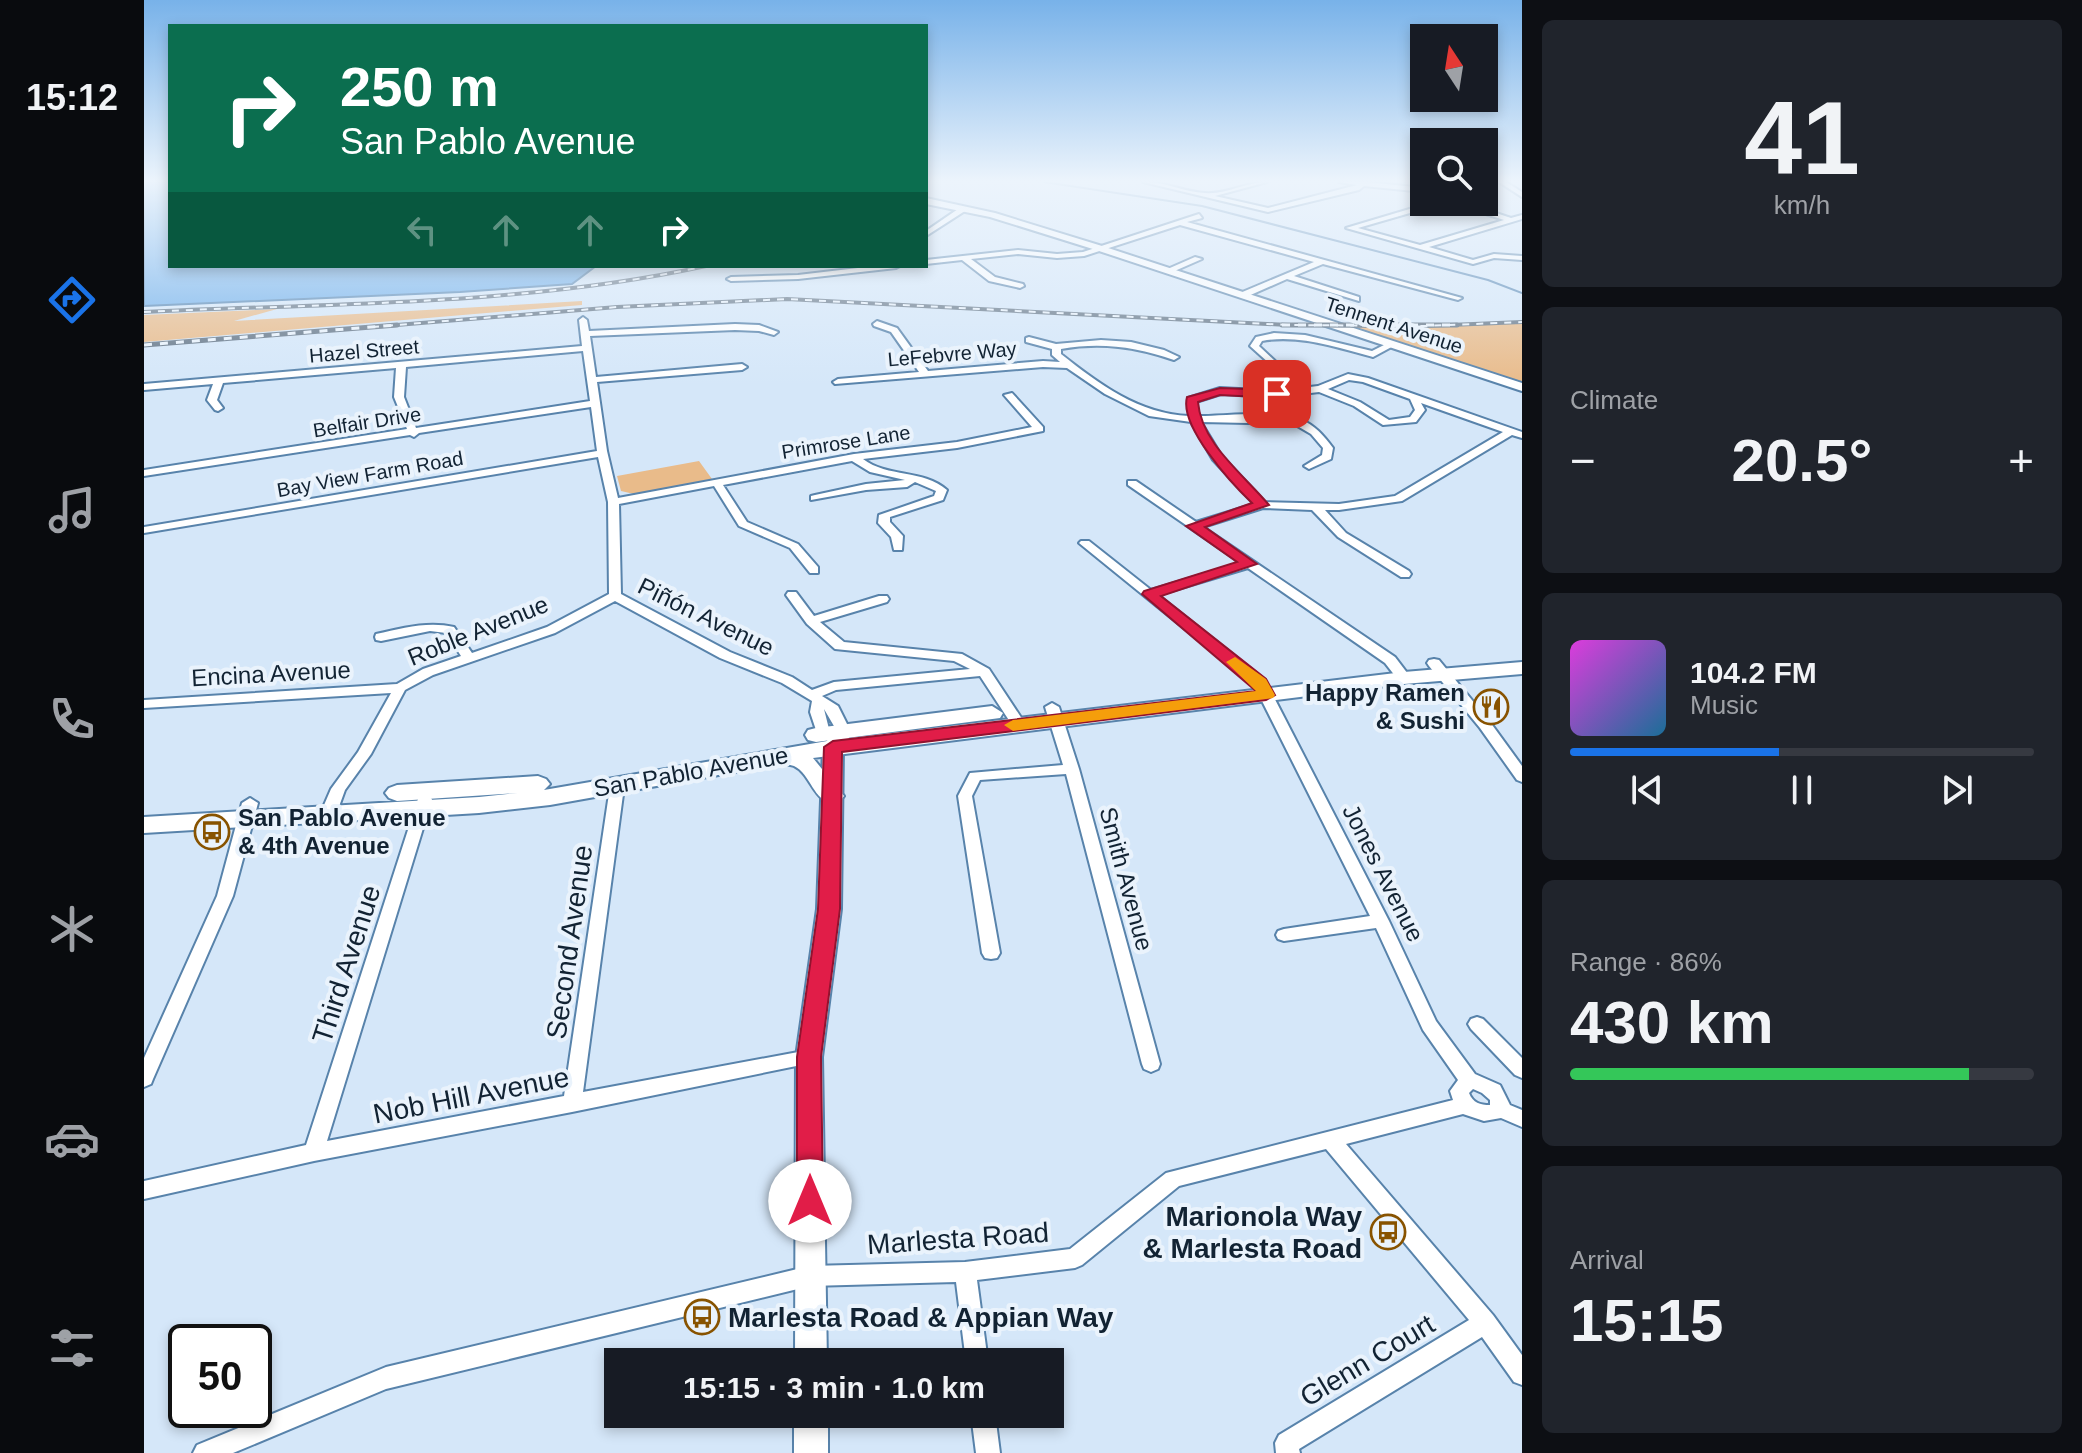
<!DOCTYPE html>
<html lang="en">
<head>
<meta charset="utf-8">
<style>
  body { margin:0; font-family:Arial,sans-serif; background:#20242c; color:#f1f3f6; height:100vh; display:flex; flex-direction:column; font-size:30px; white-space:nowrap }
  * { box-sizing:border-box; margin:0 }
  p { font-size:26px; color:#9ea1a6 }
  .icon { flex:none; width:44px; height:44px; fill:none; stroke:currentColor; stroke-width:2; stroke-linecap:round; stroke-linejoin:round }
  .map { position:relative; flex:1; overflow:hidden }
  .details { display:flex; flex-direction:column; gap:20px; padding:20px; background:#0d0f14; width:560px }
  .details>* { flex:none }
  .banner { position:absolute; left:24px; top:24px; width:760px; height:244px; border-radius:0px; box-shadow:0 4px 12px #0003; background:#0b6e4f; color:#fff; overflow:hidden }
  .needle { width:52px; rotate:348deg }
  .controls { position:absolute; left:1266px; top:24px; display:grid; gap:16px }
  .controls a { display:grid; place-items:center; width:88px; height:88px; border-radius:0px; background:#171b24; box-shadow:0 4px 12px #0003; font-size:40px }
  .speed { position:absolute; left:24px; top:1324px; display:flex; gap:16px; font-size:40px; font-weight:700; text-align:center }
  .speed>* { display:grid; place-content:center; width:104px; height:104px; border-radius:50%; background:#171b24; box-shadow:0 4px 12px #0003; line-height:1 }
  .speed .limit { border:4px solid #111; border-radius:12px; background:#fff; color:#111 }
  .pin { position:absolute; display:grid; place-items:center; width:68px; height:68px; color:#fff; margin:-34px; border-radius:16px; box-shadow:0 4px 12px #0006 }
  .me { position:absolute; width:88px; margin:-44px; rotate:0deg; stroke-linejoin:round; filter:drop-shadow(0 0 6px #0008) }
  .turn { display:flex; align-items:center; gap:28px; height:168px; padding:0 40px; font-size:36px }
  .turn .icon { width:104px; height:104px; stroke-width:2.5 }
  .turn b { display:block; font-size:56px; line-height:68px }
  .lanes { display:flex; align-items:center; height:76px; padding:0 40px; background:#0003; justify-content:center; gap:40px; direction:ltr }
  .lanes .off { opacity:.35 }
  .big { font-size:60px; font-weight:700; line-height:1.1 }
  .details .card { flex:1; display:flex; flex-direction:column; justify-content:center; gap:12px; min-width:0; padding:0 28px; border-radius:12px; background:#20242c }
  .details .dial { align-items:center; gap:0 }
  .dial b { font-size:104px; line-height:1 }
  .song { display:flex; align-items:center; gap:24px }
  .cover { width:96px; height:96px; border-radius:12px; background:linear-gradient(135deg,hsl(300 70% 55%),hsl(200 70% 35%)) }
  .played { height:8px; border-radius:4px; background:linear-gradient(90deg,#1a73e8 45%,#363941 45%) }
  .keys { display:flex; justify-content:space-around; direction:ltr }
  .heat { display:flex; justify-content:space-between; align-items:center; font-size:44px; direction:ltr }
  .charge { height:12px; border-radius:6px; background:linear-gradient(90deg,#34c759 86%,#363941 0) }
  .trip { position:absolute; left:460px; top:1348px; width:460px; height:80px; border-radius:0px; background:#171b24; box-shadow:0 4px 12px #0003; font-weight:700; line-height:80px; text-align:center }
  main { display:flex; flex:1; min-height:0 }
  .menu { display:flex; flex-direction:column; width:144px; justify-content:space-around; align-items:center; background:#090b0e; color:#9ea1a6 }
  .menu .icon { width:56px; height:56px }
  .menu .current { color:#1a73e8 }
  .menu b { font-size:36px; color:#f1f3f6 }
  .map>svg:first-child { display:block }
  .green { fill:#e9bb8a }
  .water { fill:#70afea; stroke:#5485b3; stroke-width:2 }
  .lines { fill:none; stroke-linecap:round; stroke-linejoin:round }
  .stream { stroke:#5485b3; stroke-width:2 }
  .minor-casing { stroke:#5883ab; stroke-width:4 }
  .tertiary-casing { stroke:#5883ab; stroke-width:4 }
  .secondary-casing { stroke:#5883ab; stroke-width:4 }
  .primary-casing { stroke:#5883ab; stroke-width:4 }
  .minor { fill:#fff; fill-rule:evenodd }
  .tertiary { fill:#fff; fill-rule:evenodd }
  .secondary { fill:#fff; fill-rule:evenodd }
  .primary { fill:#fff; fill-rule:evenodd }
  .rail-far1-casing { stroke:#657687; stroke-width:4 }
  .rail-casing { stroke:#657687; stroke-width:5 }
  .rail-far1 { stroke:#eaf3fc; stroke-width:2; stroke-dasharray:7; stroke-linecap:butt }
  .rail { stroke:#eaf3fc; stroke-width:3; stroke-dasharray:8; stroke-linecap:butt }
  .route { fill:#e11d48; stroke:#92132f; stroke-width:2 }
  .slow { fill:#f59e0b }
  .labels { text-anchor:middle; stroke-width:8; stroke-linejoin:round; paint-order:stroke }
  .far-street-label { font-size:20px; fill:#122333; stroke:#eaf3fc }
  .street-label { font-size:24px; fill:#122333; stroke:#eaf3fc }
  .poi-label { font-size:24px; font-weight:bold; fill:#122333; stroke:#eaf3fc; text-anchor:end }
  .near-street-label { font-size:28px; fill:#122333; stroke:#eaf3fc }
  .near-poi-label { font-size:28px; font-weight:bold; fill:#122333; stroke:#eaf3fc; text-anchor:end }
</style>
</head>
<body>
<main>
<nav class="menu">
<b>15:12</b>
<svg class="icon current" aria-label="directions" viewBox="0 0 24 24"><path d="M12 3l9 9-9 9-9-9zM9 14v-3h6M13 9l2 2-2 2"/></svg>
<svg class="icon" aria-label="music" viewBox="0 0 24 24"><path d="M9 18V5l10-2v13"/><circle cx="6" cy="18" r="3"/><circle cx="16" cy="16" r="3"/></svg>
<svg class="icon" aria-label="phone" viewBox="0 0 24 24"><path d="M5 4h4l2 5-3 2q2 4 5 5l2-3 5 2v4C11 20 4 13 5 4z"/></svg>
<svg class="icon" aria-label="climate" viewBox="0 0 24 24"><path d="M12 3v18M4 7l16 10M4 17L20 7"/></svg>
<svg class="icon" aria-label="car" viewBox="0 0 24 24"><path d="M5 17H2v-5l4-1 3-4h7l3 4 3 1v5h-3M9 17h6M6 11h13"/><circle cx="7" cy="17" r="2"/><circle cx="17" cy="17" r="2"/></svg>
<svg class="icon" aria-label="filters" viewBox="0 0 24 24"><path d="M4 7h16M4 17h16"/><circle cx="9" cy="7" r="2"/><circle cx="15" cy="17" r="2"/></svg>
</nav>
<div class="map">
<svg width="1378" height="1453" viewBox="0 0 1378 1453">
  <rect width="100%" height="100%" fill="#d5e7f9"/>
  <path class="green" d="M438,301V305L0,342V315L133,309L90,321Z
    M1378,323V382L1205,327Z
    M555,461L568,479L490,494L477,491L473,476Z"/>
  <path class="water" d="M0,182H26V266H452L428,284L316,292L0,306Z"/>
  <g class="lines">
    <path class="stream" d="M900,182L1058,206L1344,280L1378,293"/>
    <g class="minor-casing">
      <path id="minor" d="M999,182C1020,181 1040,192 1061,193C1081,195 1102,182 1123,182L1071,196L1124,208L1213,185L1195,182H1223L1280,188V192L1220,186L1215,190L1124,212Z
        M1355,182H1362L1378,192V197Z
        M1289,202H1319L1367,218L1378,215V219L1285,247L1329,260L1350,254L1378,256V260L1350,258L1329,264L1202,228ZM1297,204H1311L1360,220L1276,245L1214,228Z
        M817,207L824,209L782,236V231Z
        M1055,214L1058,218L1043,222L1318,298L1314,300L1179,264L1150,276L1215,297V301L1143,279L1102,297H1096V293L1170,262L1036,225L940,256L913,258L874,254L827,259L851,277L879,284L880,286L876,288L845,281L818,260L782,264V260L874,250L913,254L939,252Z
        M1051,257L1058,259L1026,273L1019,271Z
        M731,266H756L752,268L654,279L587,281L583,279L587,277L654,275Z
        M439,317L443,320L445,331L591,324L615,325L634,332L630,335L615,331L591,330L446,336L452,377L598,364L603,367L598,370L453,382L463,451L474,498L710,454L813,442L888,427L860,395L868,393L899,427V431L813,448L719,459C744,478 779,469 803,490L799,500L746,517V522L759,536L758,550H750L747,537L734,523L735,515L790,496L792,491L771,482L763,487L722,490L667,500V496L671,495L722,484L761,480L726,472L708,461L579,485L603,522L654,544L674,567V573H666L646,548L595,526L570,486L475,504L477,594L586,652L648,677L668,690L690,682L826,669L810,661L691,649L663,624L642,595L644,592H652L670,616L735,596H743L745,599L743,602L676,622L700,642L818,654L845,669L882,725L880,728H870L836,676L692,690L678,696L694,706L706,730L699,734L694,733L680,709L686,733L684,736H674L666,712L668,701L638,683L576,658L471,601L411,633L289,675L261,690L227,754L201,790L193,812L185,817L177,812L187,789L214,752L247,693L0,708V700L253,684L279,669L317,656L302,633L286,631L237,641L232,640L231,637L232,634C259,628 284,621 310,627L328,653L403,627L465,594L464,502L454,457L0,533V527L453,451L447,407L275,433L270,437L266,435L0,476V470L263,429L250,397L252,368L79,383L73,400L79,408L74,411L71,410L63,400L69,384L0,390V384L438,346L435,320ZM439,351L446,401L272,428L260,397L262,367Z
        M733,321L753,328L784,371L899,361L916,362L908,355V349L882,342V338L885,337L912,344L957,340L987,342L1020,350L1035,357L1030,360C992,347 957,342 917,349V354C955,384 995,414 1045,416L1044,398L1076,388L1133,391L1174,386L1204,374L1224,378L1378,432V438L1368,435L1258,501L1195,510H1181L1202,533L1265,571L1267,574L1265,577H1257L1194,537L1168,510L1119,508L1059,527L1251,657L1267,678L1265,681H1255L1241,663L1104,568L1014,595L1121,680L1245,921L1292,1021L1331,1074L1356,1085L1366,1105L1378,1110V1127L1357,1118L1340,1121L1319,1114L1202,1144L1349,1315L1378,1355V1385L1370,1382L1338,1337L1155,1449L1156,1453H1132L1131,1443L1135,1435L1325,1320L1182,1149L1035,1186L938,1265L931,1268L833,1280L844,1362H822L812,1282L666,1286L242,1389L89,1453H49L53,1445L242,1367L666,1266L821,1262L926,1249L1022,1173L1309,1100L1306,1091L1314,1080L1279,1030L1232,928L1140,941L1134,939L1132,935L1134,931L1140,929L1226,916L1110,685L935,543L937,541H945L1007,590L1097,563L984,485V481H992L1052,522L1110,504L1069,460L1047,422L1005,416L961,394L923,368L899,367L691,384L689,382L694,379L775,372L747,332L730,326L729,324ZM1205,380L1219,382L1266,399L1271,410L1266,417L1245,420L1216,402L1184,389ZM1175,392L1210,406L1239,425L1272,422L1281,410L1277,403L1359,432L1251,496L1195,504L1121,502L1077,455L1057,422L1150,424L1167,434L1179,448L1178,455L1160,466L1165,469L1187,459L1189,448C1180,436 1171,425 1156,419C1134,410 1081,416 1055,416L1052,402L1077,394L1133,397ZM1329,1089L1338,1093L1346,1100V1105C1336,1105 1329,1103 1325,1093Z
        M1130,333L1161,335L1228,351L1246,342L1253,344L1229,357C1194,348 1155,334 1118,341L1115,346L1131,361L1126,364L1106,346L1112,337Z
        M1290,659L1295,660L1346,722L1378,766V782L1373,780L1336,728L1285,666L1283,663L1285,660Z
        M908,703L915,707L935,769L1016,1064L1014,1069L1007,1072L1000,1069L998,1064L922,774L836,780L828,796L856,953L853,958L847,959L841,958L838,953L814,796L826,773L919,765L901,707Z
        M473,782L480,787L439,1092L665,1050L672,1052L674,1057L672,1062L428,1112L170,1161L0,1199V1181L162,1145L274,799L281,794L288,799L183,1141L420,1096L466,787Z
        M106,798L114,803L89,896L9,1079L7,1084L0,1087V1058L73,896L98,803Z
        M1333,1017L1339,1019L1378,1058V1078L1371,1075L1327,1029L1324,1024L1327,1019Z
        M827,1414H851L856,1453H832Z"/>
    </g>
    <g class="tertiary-casing">
      <path id="tertiary" d="M782,198L851,213L958,246L1378,383V391L952,250L846,217L782,204Z"/>
    </g>
    <g class="secondary-casing">
      <path id="secondary" d="M697,728L707,734L699,747L697,909L678,1057L683,1362H651L652,1057L673,909L679,747L690,730Z
        M650,1414H684V1453H650Z"/>
    </g>
    <g class="primary-casing">
      <path id="primary" d="M1378,662V674L1260,684L669,758L700,796L696,801C670,809 669,775 650,766C645,764 640,765 636,764L406,805L335,813L0,833V817L335,797L374,793L253,801L245,798L241,793L245,788L253,785L394,776L402,779L406,784L400,790L689,740L1260,672Z
        M848,706L859,713L856,718L672,742L664,740L661,735L664,730L672,728Z"/>
    </g>
    <use href="#minor" class="minor"/>
    <use href="#tertiary" class="tertiary"/>
    <use href="#secondary" class="secondary"/>
    <use href="#primary" class="primary"/>
    <g class="rail-far1-casing">
      <path id="rail-far1" d="M0,312C187,303 378,306 562,266
        M228,327L473,307L643,299L1144,325L1281,326L1378,322"/>
    </g>
    <g class="rail-casing">
      <path id="rail" d="M1138,325H1313
        M0,345L253,325"/>
    </g>
    <use href="#rail-far1" class="rail-far1"/>
    <use href="#rail" class="rail"/>
  </g>
  <linearGradient id="sky" x2="0" y2="1"><stop stop-color="#78b2e9"/><stop offset="0.47" stop-color="#ecf4fc"/><stop offset="1" stop-color="#ecf4fc" stop-opacity="0"/></linearGradient>
  <rect width="1378" height="385" fill="url(#sky)"/>
  <path class="route" d="M1076,388L1133,390L1140,394L1133,398L1076,395L1054,402C1057,443 1100,475 1125,505L1061,527L1113,564L1017,596L1122,679L1131,695L1122,700L698,752L696,909L677,1057L679,1201L675,1209L666,1212L656,1209L653,1201V1057L674,909L680,747L689,741L1112,691L998,594L1000,591L1093,562L1042,526L1108,503C1087,483 1035,426 1043,397Z"/>
  <path class="slow" d="M1091,657L1122,679L1131,695L1129,698L869,731L860,725L869,720L1112,691L1082,662Z"/>
  <defs>
    <g id="restaurant-ring" transform="scale(1.8)"><circle r="9.5" fill="#eaf3fc" stroke="#885300" stroke-width="1.5"/><path d="M-5-6h1v4h1v-4h1v4h1v-4h1v5L-1.5 .5V6h-2V.5L-5-1ZM5-6V6H3V1.5H1.5Q1.5-4 5-6Z" fill="#885300"/></g>
    <g id="bus-ring" transform="scale(1.8)"><circle r="9.5" fill="#eaf3fc" stroke="#885300" stroke-width="1.5"/><path d="M-5-6H5V4H4V6H2V4H-2V6H-4V4H-5ZM-3.5-4V0h7V-4ZM-3.5 1.2v1.5H-2V1.2ZM2 1.2v1.5H3.5V1.2Z" fill="#885300"/></g>
  </defs>
  <g fill-rule="evenodd">
    <use href="#restaurant-ring" x="1347" y="707"/>
    <use href="#bus-ring" x="68" y="832"/>
    <use href="#bus-ring" x="1244" y="1232"/>
    <use href="#bus-ring" x="558" y="1317"/>
  </g>
  <g class="labels">
    <g class="far-street-label">
      <text transform="translate(1250 325) rotate(18)" y="7">Tennent Avenue</text>
      <text transform="translate(220 351) rotate(-5)" y="7">Hazel Street</text>
      <text transform="translate(808 354) rotate(-5)" y="7">LeFebvre Way</text>
      <text transform="translate(223 422) rotate(-9)" y="7">Belfair Drive</text>
      <text transform="translate(702 442) rotate(-9)" y="7">Primrose Lane</text>
      <text transform="translate(226 474) rotate(-10)" y="7">Bay View Farm Road</text>
    </g>
    <g class="street-label">
      <text transform="translate(562 617) rotate(26)" y="8">Piñón Avenue</text>
      <text transform="translate(334 631) rotate(-22)" y="8">Roble Avenue</text>
      <text transform="translate(127 674) rotate(-3)" y="8">Encina Avenue</text>
      <text transform="translate(547 772) rotate(-10)" y="8">San Pablo Avenue</text>
      <text transform="translate(1239 873) rotate(63)" y="8">Jones Avenue</text>
      <text transform="translate(982 879) rotate(75)" y="8">Smith Avenue</text>
    </g>
    <g class="poi-label">
      <text x="1321" y="701">Happy Ramen<tspan x="1321" dy="28">&amp; Sushi</tspan></text>
      <text x="94" y="826" text-anchor="start">San Pablo Avenue<tspan x="94" dy="28">&amp; 4th Avenue</tspan></text>
    </g>
    <g class="near-street-label">
      <text transform="translate(425 942) rotate(-82)" y="10">Second Avenue</text>
      <text transform="translate(202 964) rotate(-72)" y="10">Third Avenue</text>
      <text transform="translate(327 1095) rotate(-11)" y="10">Nob Hill Avenue</text>
      <text transform="translate(814 1238) rotate(-4)" y="10">Marlesta Road</text>
      <text transform="translate(1223 1360) rotate(-31)" y="10">Glenn Court</text>
    </g>
    <g class="near-poi-label">
      <text x="1218" y="1226">Marionola Way<tspan x="1218" dy="32">&amp; Marlesta Road</tspan></text>
      <text x="584" y="1327" text-anchor="start">Marlesta Road &amp; Appian Way</text>
    </g>
  </g>
</svg>
<div class="controls">
<a><svg class="needle" viewBox="-14 -14 28 28"><path d="M0-13l5 13h-10z" fill="#e53935"/><path d="M0 13l5-13h-10z" fill="#9ea1a6"/></svg></a>
<a><svg class="icon" aria-label="search" viewBox="0 0 24 24"><circle cx="10" cy="10" r="6"/><path d="M15 15l6 6"/></svg></a>
</div>
<div class="speed"><div class="limit">50</div></div>
<div class="pin" style="left:1133px;top:394px;background:#d93025"><svg class="icon" aria-label="arrive" viewBox="0 0 24 24"><path d="M6 21V4h12l-3 4 3 4H6"/></svg></div>
<svg class="me" style="left:666px;top:1201px" viewBox="-20 -20 40 40"><circle r="19" fill="#fff"/><path d="M0-13L10 11 0 6-10 11z" fill="#e11d48"/></svg>
<div class="trip">15:15 · 3 min · 1.0 km</div>
<div class="banner">
<div class="turn"><svg class="icon" aria-label="right" viewBox="0 0 24 24"><path d="M7 20v-9h11M14 6l5 5-5 5"/></svg><div><b>250 m</b>San Pablo Avenue</div></div>
<div class="lanes"><svg class="icon off" aria-label="left" viewBox="0 0 24 24"><path d="M17 20v-9H6M10 6l-5 5 5 5"/></svg><svg class="icon off" aria-label="ahead" viewBox="0 0 24 24"><path d="M12 20V5M6 11l6-6 6 6"/></svg><svg class="icon off" aria-label="ahead" viewBox="0 0 24 24"><path d="M12 20V5M6 11l6-6 6 6"/></svg><svg class="icon" aria-label="right" viewBox="0 0 24 24"><path d="M7 20v-9h11M14 6l5 5-5 5"/></svg></div>
</div>
</div>
<section class="details">
<div class="card dial"><b>41</b><p>km/h</p></div>
<div class="card"><p>Climate</p>
<div class="heat"><a>−</a><b class="big">20.5°</b><a>+</a></div>
</div>
<div class="card">
<div class="song"><i class="cover"></i><div><b>104.2 FM</b><p>Music</p></div></div>
<div class="played"></div>
<div class="keys"><svg class="icon" aria-label="previous" viewBox="0 0 24 24"><path d="M18 5L8 12l10 7zM5 5v14"/></svg><svg class="icon" aria-label="pause" viewBox="0 0 24 24"><path d="M8 5v14M16 5v14"/></svg><svg class="icon" aria-label="next" viewBox="0 0 24 24"><path d="M6 5l10 7-10 7zM19 5v14"/></svg></div>
</div>
<div class="card"><p>Range · 86%</p><b class="big">430 km</b><div class="charge"></div></div>
<div class="card"><p>Arrival</p><b class="big">15:15</b></div>
</section>
</main>
</body>
</html>
